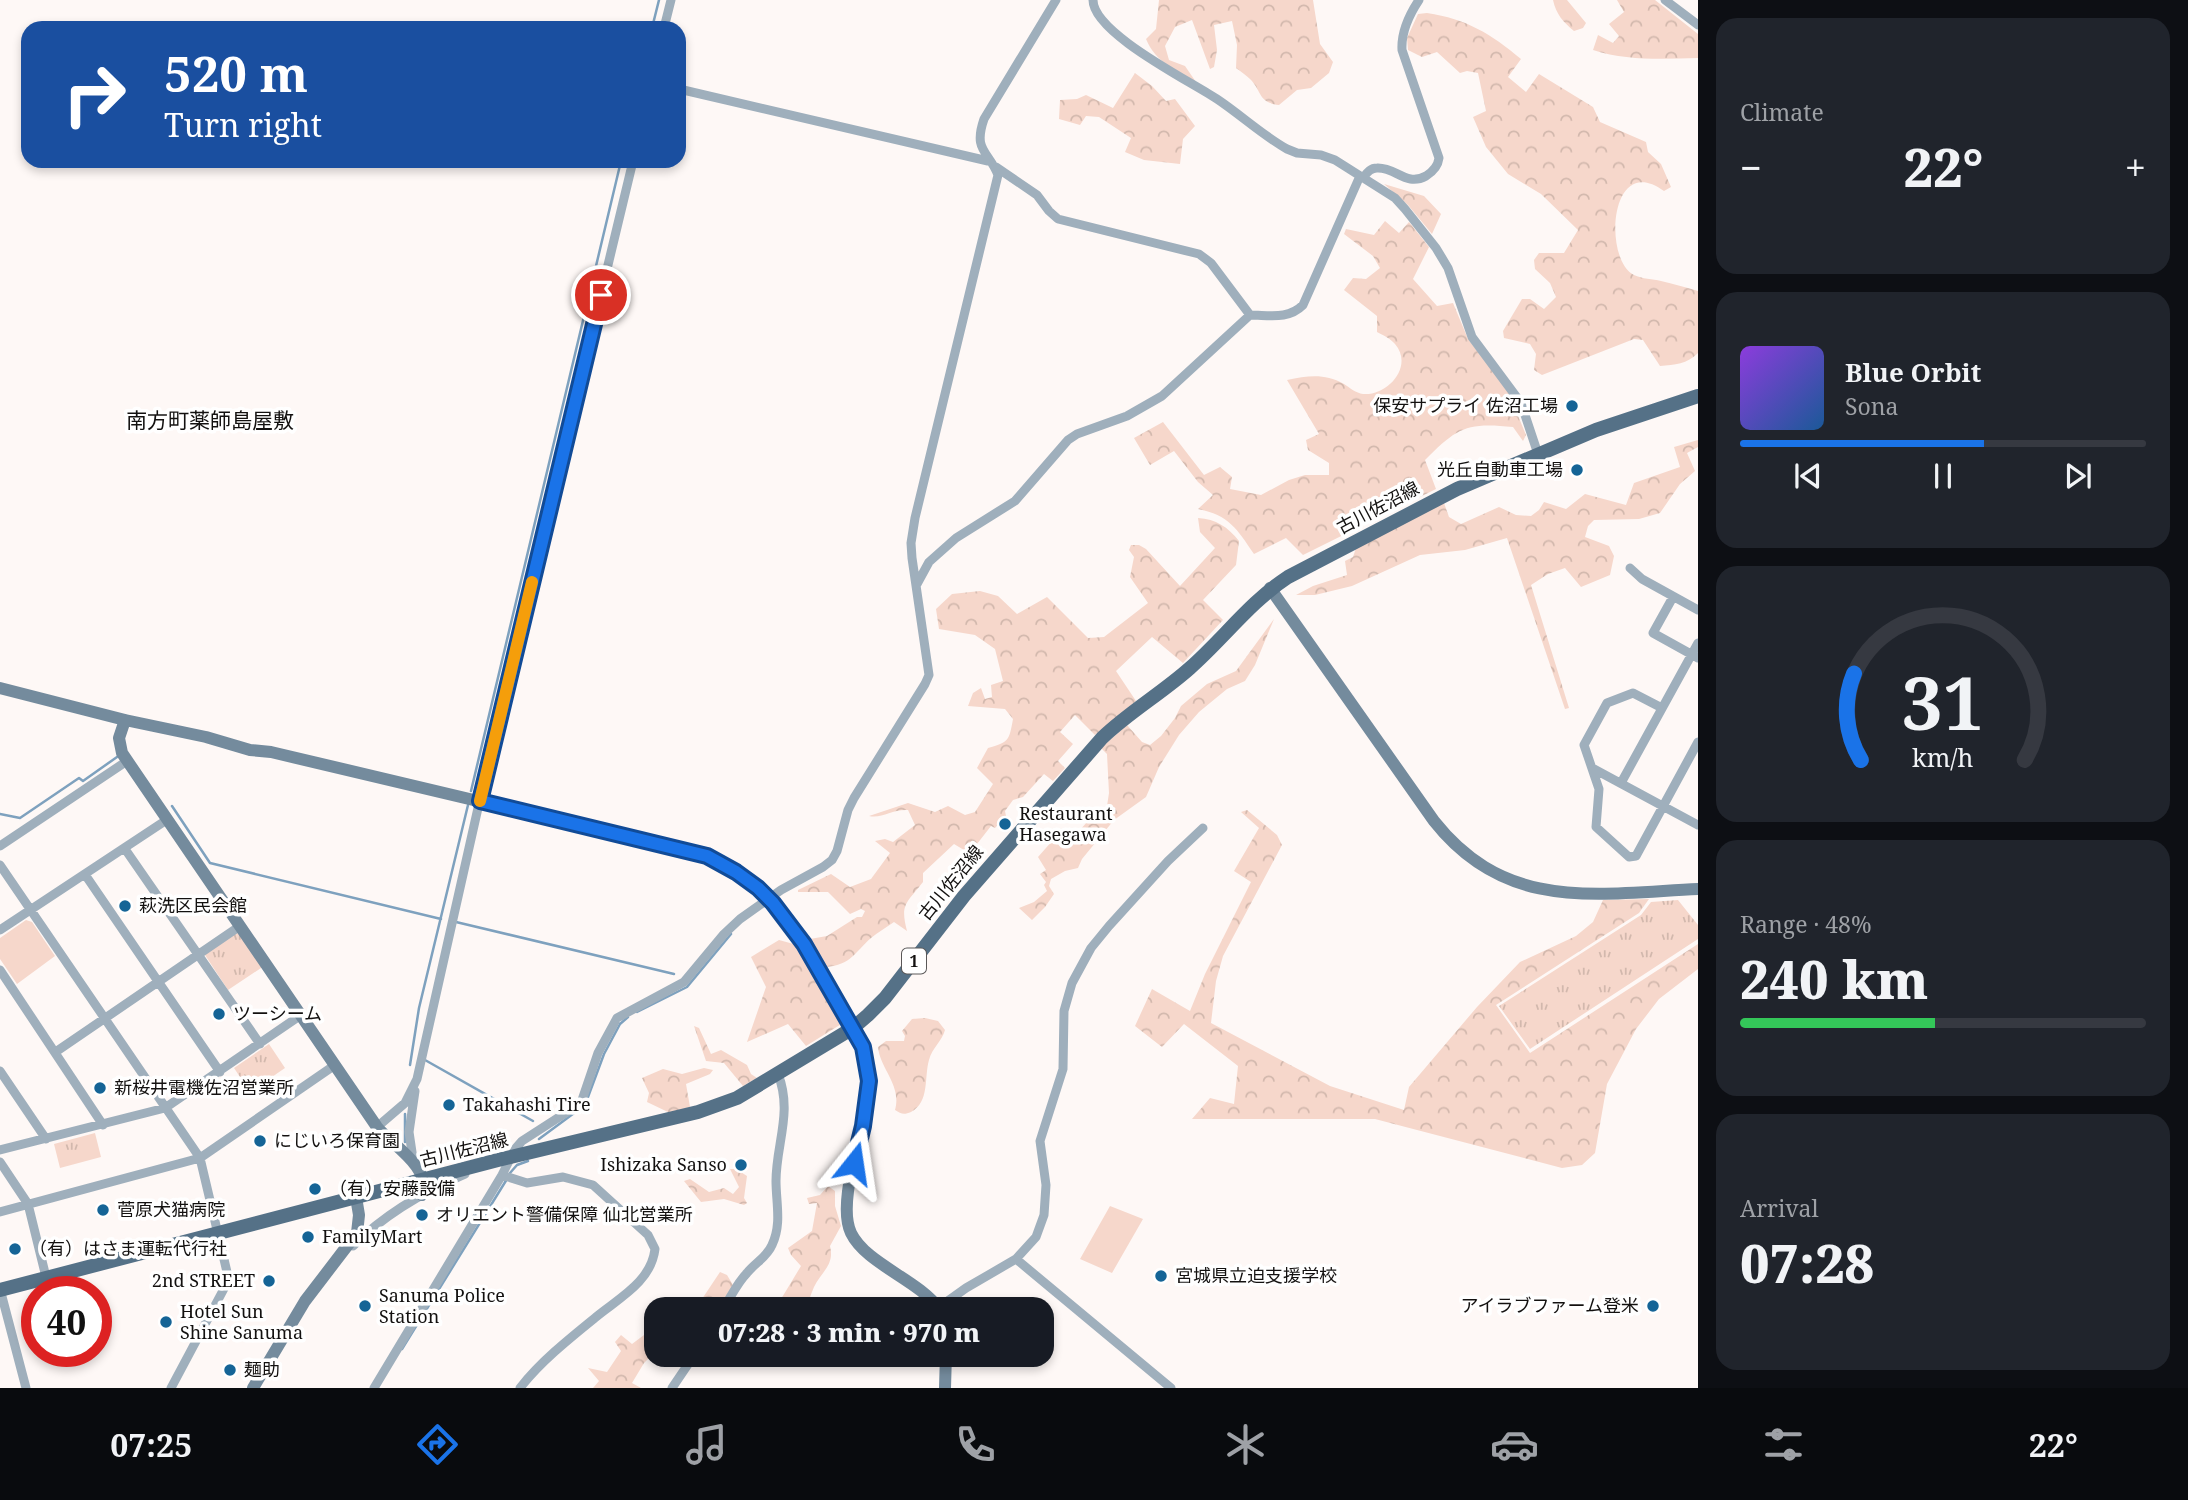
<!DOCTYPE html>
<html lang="en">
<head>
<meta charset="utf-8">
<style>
  body { margin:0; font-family:"Noto Serif","Noto Sans JP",serif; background:#20242c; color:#f1f3f6; height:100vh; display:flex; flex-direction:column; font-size:26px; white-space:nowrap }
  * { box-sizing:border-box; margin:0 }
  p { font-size:23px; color:#9ea1a6 }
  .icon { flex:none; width:38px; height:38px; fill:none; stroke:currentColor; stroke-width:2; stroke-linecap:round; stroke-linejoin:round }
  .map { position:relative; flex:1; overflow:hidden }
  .sheet { display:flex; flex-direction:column; gap:18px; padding:18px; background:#0d0f14; width:490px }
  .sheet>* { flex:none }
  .banner { position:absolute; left:21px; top:21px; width:665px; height:147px; border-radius:21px; box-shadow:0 4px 10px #0003; background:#1a4fa0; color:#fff; overflow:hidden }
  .speed { position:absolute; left:21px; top:1276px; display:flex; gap:14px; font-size:35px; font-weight:700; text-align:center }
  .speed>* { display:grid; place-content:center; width:91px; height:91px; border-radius:50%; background:#171b24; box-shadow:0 4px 10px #0003; line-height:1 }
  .speed .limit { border:10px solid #d22; background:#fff; color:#111 }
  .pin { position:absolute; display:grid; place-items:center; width:60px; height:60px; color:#fff; margin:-30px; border:4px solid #fff; border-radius:50%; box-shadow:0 2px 7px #0007 }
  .me { position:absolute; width:77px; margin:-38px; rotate:15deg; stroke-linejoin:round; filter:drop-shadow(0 0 5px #0008) }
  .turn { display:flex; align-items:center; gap:24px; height:147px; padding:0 28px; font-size:32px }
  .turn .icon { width:91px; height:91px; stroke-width:2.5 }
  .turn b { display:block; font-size:49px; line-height:60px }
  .big { font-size:52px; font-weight:800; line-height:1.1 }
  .sheet .card { flex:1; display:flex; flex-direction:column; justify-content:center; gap:10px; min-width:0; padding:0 24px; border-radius:21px; background:#20242c }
  .sheet .dial { align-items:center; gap:0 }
  .dial svg { height:182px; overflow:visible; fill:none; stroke:#363941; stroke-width:7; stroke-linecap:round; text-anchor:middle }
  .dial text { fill:#f1f3f6; stroke:none }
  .song { display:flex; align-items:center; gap:21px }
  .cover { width:84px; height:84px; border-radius:10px; background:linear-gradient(135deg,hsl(270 70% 55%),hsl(210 70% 35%)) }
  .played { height:7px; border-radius:4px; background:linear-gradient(90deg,#1a73e8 60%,#363941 60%) }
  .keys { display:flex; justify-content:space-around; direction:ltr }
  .heat { display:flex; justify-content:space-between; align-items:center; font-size:38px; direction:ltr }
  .charge { height:10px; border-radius:5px; background:linear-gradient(90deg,#34c759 48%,#363941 0) }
  .trip { position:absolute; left:644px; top:1297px; width:410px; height:70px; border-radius:21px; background:#171b24; box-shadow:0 4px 10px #0003; font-weight:800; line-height:70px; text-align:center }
  .menu { display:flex; height:112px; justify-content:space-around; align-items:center; background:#090b0e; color:#9ea1a6 }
  .menu .icon { width:49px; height:49px }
  .menu .on { color:#1a73e8 }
  .menu b { font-size:32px; color:#f1f3f6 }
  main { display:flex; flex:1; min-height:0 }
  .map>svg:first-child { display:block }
  .grass { fill:url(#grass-tufts) }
  .forest { fill:url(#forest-crowns) }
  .park { fill:#f6d7cb }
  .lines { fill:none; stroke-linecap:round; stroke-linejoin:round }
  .stream { stroke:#7ea1be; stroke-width:2.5 }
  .street { stroke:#9fafbc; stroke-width:9 }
  .secondary { stroke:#748b9d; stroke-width:12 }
  .primary { stroke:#557187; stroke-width:14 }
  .route-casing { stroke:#114b97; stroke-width:18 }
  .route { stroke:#1a73e8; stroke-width:12 }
  .slow { stroke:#f59e0b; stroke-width:12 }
  .poi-dot { fill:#156496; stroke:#fff; stroke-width:2.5 }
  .labels { text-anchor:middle; stroke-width:7; stroke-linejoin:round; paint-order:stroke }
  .shield { fill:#fff; stroke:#5a5858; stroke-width:2 }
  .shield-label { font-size:16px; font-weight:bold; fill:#131110 }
  .poi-label { font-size:18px; fill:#131110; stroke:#fff; text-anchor:start }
  .street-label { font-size:18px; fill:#131110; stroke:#fff }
  .quarter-label { font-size:21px; fill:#131110; stroke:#fff }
</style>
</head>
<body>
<main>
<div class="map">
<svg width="1698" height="1388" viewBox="0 0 1698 1388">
  <defs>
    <pattern id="grass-tufts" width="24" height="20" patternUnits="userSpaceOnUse" patternTransform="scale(1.75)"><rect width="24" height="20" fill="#f6d7cb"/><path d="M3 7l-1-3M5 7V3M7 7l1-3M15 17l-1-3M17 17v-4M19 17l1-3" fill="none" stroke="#d2b8ad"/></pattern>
    <pattern id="forest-crowns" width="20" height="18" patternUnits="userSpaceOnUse" patternTransform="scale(1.75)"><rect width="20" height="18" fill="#f6d7cb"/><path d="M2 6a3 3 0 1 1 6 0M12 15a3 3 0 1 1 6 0" fill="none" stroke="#d2b8ad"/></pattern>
  </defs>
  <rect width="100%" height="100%" fill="#fef8f6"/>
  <path class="grass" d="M1678,900L1698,925V939L1530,1049L1499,1006L1641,915L1651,902Z
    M240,931L264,966L228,990L205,955V950Z
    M269,1044L285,1068L250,1092L234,1068Z
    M95,1133L101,1157L60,1168L54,1144Z"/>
  <path class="forest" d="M1159,0H1313L1320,44L1333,62L1329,73L1311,88L1297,90L1279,105C1257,102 1263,92 1250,79C1246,75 1241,72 1236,68L1237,45L1232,21L1214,25L1217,50L1214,67L1210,69L1192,20L1175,27L1165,46L1169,60L1185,66L1196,82C1175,69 1156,63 1146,39L1156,29Z
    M1553,0H1567L1586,23L1583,28L1574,31C1563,22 1556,14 1553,0Z
    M1617,0H1655L1698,34V58C1662,59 1627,61 1593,50L1598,35L1613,43L1619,36L1609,24L1624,12Z
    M1427,13C1467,19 1491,34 1521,59L1508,77L1526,92L1539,74L1593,107L1600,122L1646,142L1648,152L1661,164L1671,187L1664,191C1609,151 1603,260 1634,275C1642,279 1653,279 1661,281C1673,284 1686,287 1698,291V353C1687,364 1675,365 1660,366L1643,340L1634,339L1542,375L1534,370L1536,354L1530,344L1504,338L1503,331L1522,299H1530L1544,309L1556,297L1550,283L1535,269L1534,260L1539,253H1564L1578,230L1541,194L1508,174L1486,147L1473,117L1486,111L1478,73L1467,71L1460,73L1437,52L1422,57L1408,50L1407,38L1418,14Z
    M1135,73L1152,86L1166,101L1175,99L1195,126L1183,139L1180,164L1144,160L1125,152L1131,138L1099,117L1086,116L1080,125L1059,119L1060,100L1077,99L1086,95L1113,108Z
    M1384,184L1424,196L1441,214L1432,234L1408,205Z
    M1385,221L1399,233L1409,222L1429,247L1413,279L1437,306L1453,303L1468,339L1507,389L1526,435L1523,441L1513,427C1466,422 1457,428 1425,460L1436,489L1303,555L1286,538L1254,554C1237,529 1229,515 1198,509L1213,495L1198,482L1174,451L1150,465L1134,438L1163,422L1204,475L1220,467L1232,477L1230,489L1261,495L1289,480L1305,475H1329V463L1308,450L1306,440L1319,434L1287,380C1308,376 1324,373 1344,384C1350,388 1356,393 1363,394C1388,396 1414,366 1395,344C1391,339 1383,335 1377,332V316L1344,290L1353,278L1366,279L1380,268L1373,256L1344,234L1346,229L1374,235Z
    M1698,440V447L1687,453L1695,471L1680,484L1660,513L1639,519L1594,520L1588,526L1585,537L1609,546L1614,556L1610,575L1581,587L1565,568L1548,574L1531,585L1569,708L1565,709L1507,538L1465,550L1420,555L1352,586L1315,595H1296L1313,586L1347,575L1345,561L1353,557L1356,548L1444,503L1449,517L1461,524L1499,507L1516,515L1531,516L1539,510L1544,502L1566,509L1585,494L1626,505L1634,483L1680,467L1674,447Z
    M1198,518C1216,519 1228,527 1239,541L1236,565L1203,600L1223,620L1183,663L1152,637L1116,671L1136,701L1095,735L1075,715L1060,732L1073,744L1058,761L1065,768L1053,781L1044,774L1023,797L1013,800L1005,811L1006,816L995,828L991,826L977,844L964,850L954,844L923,873V882C906,904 900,904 907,931L894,922C887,927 878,932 871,938C855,952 851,965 826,967L810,939L827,936L857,917H862L865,911L861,909L850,914L828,892H798V890L831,874L850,887L871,879L890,853L875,841L885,839L893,842L915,825L908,810C892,809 882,819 869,816L908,803L935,812L948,806L965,815L975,812L993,784L977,768L988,748C1009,742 1009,741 1013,719L1005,709L968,706L973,693L981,688L985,699L992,697L991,685L1003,681L995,649L975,635L939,629L936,609L952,594L980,591L998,596L1017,614L1047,597L1088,638L1104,637L1148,603L1130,577L1134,557L1129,550L1131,545H1139L1146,549L1180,586L1215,548L1200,532Z
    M1274,619L1255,665L1245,681L1227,689L1199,712L1179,735L1159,767L1146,797L1114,820L1082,859L1078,868L1065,871L1051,879L1049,886L1054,894L1045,907L1032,920L1019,908L1034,902L1047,891L1044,885L1046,882L1040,874L1046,870L1038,857L1053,840L1064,847L1089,820L1097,818L1107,806L1109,793L1107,754L1101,748L1127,725L1142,742L1150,745L1161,736L1175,718L1181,706L1207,684L1236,671Z
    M1247,810L1277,835L1282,845L1223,956L1216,981L1211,1023L1330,1086L1404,1110L1409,1087L1477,1007L1520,962L1576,936L1593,922L1603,900L1649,899L1639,913L1496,1005L1530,1053L1698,944V969L1659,999L1636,1029L1607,1084L1595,1153L1582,1165L1562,1168L1375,1119H1192L1210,1098L1234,1104L1238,1066L1184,1024L1162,1047L1135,1026L1152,989L1190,1011L1205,974L1251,882L1234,871L1259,828L1241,812Z
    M779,940L801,946L843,1023L806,1046L788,1024L747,1042L766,987L751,957Z
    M925,1018L938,1021L945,1030C942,1041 932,1048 929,1060C924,1077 930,1102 911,1112C904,1115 901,1114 895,1110C902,1085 880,1069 878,1047L886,1041H904L905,1036L902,1031L912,1019Z
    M694,1026L699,1028L711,1054L721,1050L747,1065L751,1074L757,1078L743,1086L724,1063L706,1061Z
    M704,1068L713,1070L710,1074L686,1084L690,1107L670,1113L647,1102L649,1093L642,1078L663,1069L682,1074Z
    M730,1169H736L747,1176L744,1198L747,1203L744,1205L724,1199L701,1202L684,1181L690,1179L709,1192L724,1188L733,1194L739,1187Z
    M828,1186L835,1191V1206L841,1226L830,1246C835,1265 821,1272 814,1287C811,1294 808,1302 806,1309H775L801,1266L791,1255L788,1248L812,1231L817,1203L809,1204L807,1198L820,1195Z
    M720,1272L727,1275L733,1285L718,1309H686L698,1305Z
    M656,1326V1351L644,1363L632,1383L641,1388H593L599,1381L588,1368L607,1372L621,1351L615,1342L621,1335L632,1344Z"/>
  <path class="park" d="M26,920L32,922L55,956L17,984L0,959V938Z
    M1110,1206L1143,1219L1112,1273L1080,1259Z"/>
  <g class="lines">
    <path class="stream" d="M652,28L659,0
      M471,791L621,161
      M172,806L210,863L441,919
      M0,814L20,818L79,778L83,781L117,757
      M456,922L674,974
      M637,1012L687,987L731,934
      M425,1060L533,1121
      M410,1065L419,1008L468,805
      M405,1114V1142
      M539,1139L585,1105L604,1054L620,1024L628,1017
      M510,1173L517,1165L528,1161
      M402,1349L507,1179"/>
    <path class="street" d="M1093,0C1093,33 1190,81 1217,99C1241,115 1262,135 1287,149L1297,153L1321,155L1335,160L1395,198L1405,209L1436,248L1448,268L1472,337L1521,403L1538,454
      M1665,0L1698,25
      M664,28L671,0
      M679,89L988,161
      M996,167L1037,195L1049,211L1058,219L1199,254L1211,263L1250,315
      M1363,178C1367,173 1370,168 1377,168C1396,167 1406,187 1426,176C1434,171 1438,166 1439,158L1402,50C1401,32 1409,15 1419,0
      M1630,568L1642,579L1698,610
      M917,584L929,562L956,538L1015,501L1068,440L1077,434L1127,416L1162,396L1250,315C1269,315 1288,320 1303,305L1360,176
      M1673,597L1653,633L1698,658
      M1662,708L1633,693L1607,703L1584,745L1599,789L1596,827L1629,857L1636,856L1698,742
      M1594,769L1698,825
      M1621,783L1698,643
      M0,846L127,761
      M125,849L260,1044
      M0,865L200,1158L227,1272V1283L171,1388
      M86,876L220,1072
      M0,930L168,819
      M0,970L103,1125
      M57,1051L240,926
      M0,1071L46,1139
      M377,1127L405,1103L417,1079L487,768L633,161
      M0,1150L165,1108L301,1015
      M413,1159L409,1132L415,1091
      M0,1162L28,1204L46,1277
      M502,1175L527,1183L563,1177L593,1185L648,1235L655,1249C651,1282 619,1298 596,1317C570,1338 540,1362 520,1388
      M0,1212L200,1158L335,1065
      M353,1246C384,1215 425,1191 465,1174
      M1016,1259L1171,1388
      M0,1289L26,1388
      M938,1308L966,1288L1016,1259L1036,1237L1044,1215L1046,1185L1040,1141L1063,1069L1064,1011L1072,983L1091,948L1109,926L1168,861L1203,828
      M723,1309C731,1297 737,1283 747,1273C755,1263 767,1257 772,1245C782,1224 776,1203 776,1181C776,1144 793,1112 778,1074
      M374,1388L502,1175L515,1149L522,1141L581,1103L598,1053L617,1018L684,982L724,934L740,919L781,890L823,867L832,860L837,851L848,810L854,798L925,684L929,675L912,558L911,543L915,518L998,175C988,150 973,151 984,119L1056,0
      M672,1388L695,1354"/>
    <path class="secondary" d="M1270,588L1434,821C1506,912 1595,894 1698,889
      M0,688L125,720L206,737L250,750L271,752L664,845C678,849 692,851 706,856C770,880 804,942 836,998C850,1024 869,1050 869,1081C869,1121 835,1199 851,1233C866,1264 919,1280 939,1309
      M125,720L119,738L122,753L377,1127C392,1145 432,1167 422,1195
      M253,1388L305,1301L357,1233L359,1215L356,1197
      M945,1388L946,1354"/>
    <path class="primary" d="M0,1290L498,1160L698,1112L737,1098L853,1028L868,1015L885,998L964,896L1102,738C1129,712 1162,693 1190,668C1224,638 1250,602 1288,577L1457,489L1596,430L1698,396"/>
  </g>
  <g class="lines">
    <g class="route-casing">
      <path id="route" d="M601,295L480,801L707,856L736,872L758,888L773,903L804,944L863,1047L869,1081L863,1126L854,1163"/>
    </g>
    <use href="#route" class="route"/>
    <path class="slow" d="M480,801L532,582"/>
  </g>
  <g class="poi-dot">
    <circle cx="1572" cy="406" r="7"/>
    <circle cx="1577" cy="470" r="7"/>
    <circle cx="1005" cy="824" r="7"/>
    <circle cx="125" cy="906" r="7"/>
    <circle cx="219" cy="1014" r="7"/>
    <circle cx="100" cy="1088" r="7"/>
    <circle cx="449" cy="1105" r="7"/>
    <circle cx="260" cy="1141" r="7"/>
    <circle cx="741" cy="1165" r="7"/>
    <circle cx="315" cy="1189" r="7"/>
    <circle cx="103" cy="1210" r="7"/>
    <circle cx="422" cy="1215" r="7"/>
    <circle cx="308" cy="1237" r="7"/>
    <circle cx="15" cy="1249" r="7"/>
    <circle cx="1161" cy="1276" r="7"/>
    <circle cx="269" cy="1281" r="7"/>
    <circle cx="365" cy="1306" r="7"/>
    <circle cx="1653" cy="1306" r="7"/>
    <circle cx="166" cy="1322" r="7"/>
    <circle cx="230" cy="1370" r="7"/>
  </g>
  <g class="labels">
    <rect class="shield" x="902" y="948.5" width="24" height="25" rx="5"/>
    <g class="shield-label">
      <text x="914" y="967">1</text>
    </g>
    <g class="poi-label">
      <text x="1558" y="412" text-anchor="end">保安サプライ 佐沼工場</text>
      <text x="1563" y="476" text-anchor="end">光丘自動車工場</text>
      <text x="1019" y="820">Restaurant<tspan x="1019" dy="21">Hasegawa</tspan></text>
      <text x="139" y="912">萩洗区民会館</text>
      <text x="233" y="1020">ツーシーム</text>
      <text x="114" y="1094">新桜井電機佐沼営業所</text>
      <text x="463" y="1111">Takahashi Tire</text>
      <text x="274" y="1147">にじいろ保育園</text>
      <text x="727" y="1171" text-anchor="end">Ishizaka Sanso</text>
      <text x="329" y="1195">（有）安藤設備</text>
      <text x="117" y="1216">菅原犬猫病院</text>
      <text x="436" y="1221">オリエント警備保障 仙北営業所</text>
      <text x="322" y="1243">FamilyMart</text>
      <text x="29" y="1255">（有）はさま運転代行社</text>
      <text x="1175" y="1282">宮城県立迫支援学校</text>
      <text x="255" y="1287" text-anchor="end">2nd STREET</text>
      <text x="379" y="1302">Sanuma Police<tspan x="379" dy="21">Station</tspan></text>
      <text x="1639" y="1312" text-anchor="end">アイラブファーム登米</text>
      <text x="180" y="1318">Hotel Sun<tspan x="180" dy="21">Shine Sanuma</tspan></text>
      <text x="244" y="1376">麺助</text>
    </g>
    <g class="street-label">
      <text transform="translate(1378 508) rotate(-28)" y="6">古川佐沼線</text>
      <text transform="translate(951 883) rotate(-51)" y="6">古川佐沼線</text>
      <text transform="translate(464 1150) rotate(-14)" y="6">古川佐沼線</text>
    </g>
    <g class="quarter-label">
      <text x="210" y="428">南方町薬師島屋敷</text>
    </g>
  </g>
</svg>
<div class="speed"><div class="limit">40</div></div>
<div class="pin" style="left:601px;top:295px;background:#d93025"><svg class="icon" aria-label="arrive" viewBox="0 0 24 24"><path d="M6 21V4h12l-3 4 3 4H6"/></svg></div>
<svg class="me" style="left:854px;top:1163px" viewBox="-20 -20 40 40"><path d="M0-17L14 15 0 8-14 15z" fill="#1a73e8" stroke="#fff" stroke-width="4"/></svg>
<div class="trip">07:28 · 3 min · 970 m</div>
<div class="banner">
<div class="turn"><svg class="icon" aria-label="right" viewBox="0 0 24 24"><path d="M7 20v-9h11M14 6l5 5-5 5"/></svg><div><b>520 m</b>Turn right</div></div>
</div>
</div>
<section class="sheet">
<div class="card"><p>Climate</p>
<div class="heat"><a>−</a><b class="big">22°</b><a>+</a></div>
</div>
<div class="card">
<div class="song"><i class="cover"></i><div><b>Blue Orbit</b><p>Sona</p></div></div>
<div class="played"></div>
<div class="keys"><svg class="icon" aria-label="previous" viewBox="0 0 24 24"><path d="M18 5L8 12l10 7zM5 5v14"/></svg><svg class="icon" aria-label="pause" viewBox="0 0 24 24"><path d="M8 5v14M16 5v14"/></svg><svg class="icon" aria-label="next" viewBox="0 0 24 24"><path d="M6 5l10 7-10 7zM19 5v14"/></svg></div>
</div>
<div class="card dial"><svg viewBox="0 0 100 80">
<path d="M14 69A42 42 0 1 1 86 69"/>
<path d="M14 69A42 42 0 0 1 11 31" stroke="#1a73e8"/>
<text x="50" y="56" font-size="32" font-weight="700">31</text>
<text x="50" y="72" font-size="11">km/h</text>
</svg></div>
<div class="card"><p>Range · 48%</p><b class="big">240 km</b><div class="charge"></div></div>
<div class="card"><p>Arrival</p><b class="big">07:28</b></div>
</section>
</main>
<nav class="menu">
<b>07:25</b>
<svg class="icon on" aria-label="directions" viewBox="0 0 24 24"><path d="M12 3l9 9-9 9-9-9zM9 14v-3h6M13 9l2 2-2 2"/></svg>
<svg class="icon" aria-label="music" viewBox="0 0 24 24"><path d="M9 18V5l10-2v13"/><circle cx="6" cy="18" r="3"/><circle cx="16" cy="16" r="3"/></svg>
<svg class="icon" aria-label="phone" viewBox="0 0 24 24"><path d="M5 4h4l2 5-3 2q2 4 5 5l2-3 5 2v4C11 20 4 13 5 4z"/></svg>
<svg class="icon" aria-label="climate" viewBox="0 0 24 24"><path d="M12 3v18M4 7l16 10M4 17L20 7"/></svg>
<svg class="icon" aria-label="car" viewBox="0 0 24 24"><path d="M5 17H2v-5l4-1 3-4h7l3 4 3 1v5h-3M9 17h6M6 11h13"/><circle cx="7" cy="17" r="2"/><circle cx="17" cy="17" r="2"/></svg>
<svg class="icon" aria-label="filters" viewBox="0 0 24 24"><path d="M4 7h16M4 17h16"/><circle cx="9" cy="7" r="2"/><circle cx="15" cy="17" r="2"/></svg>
<b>22°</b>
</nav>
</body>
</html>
